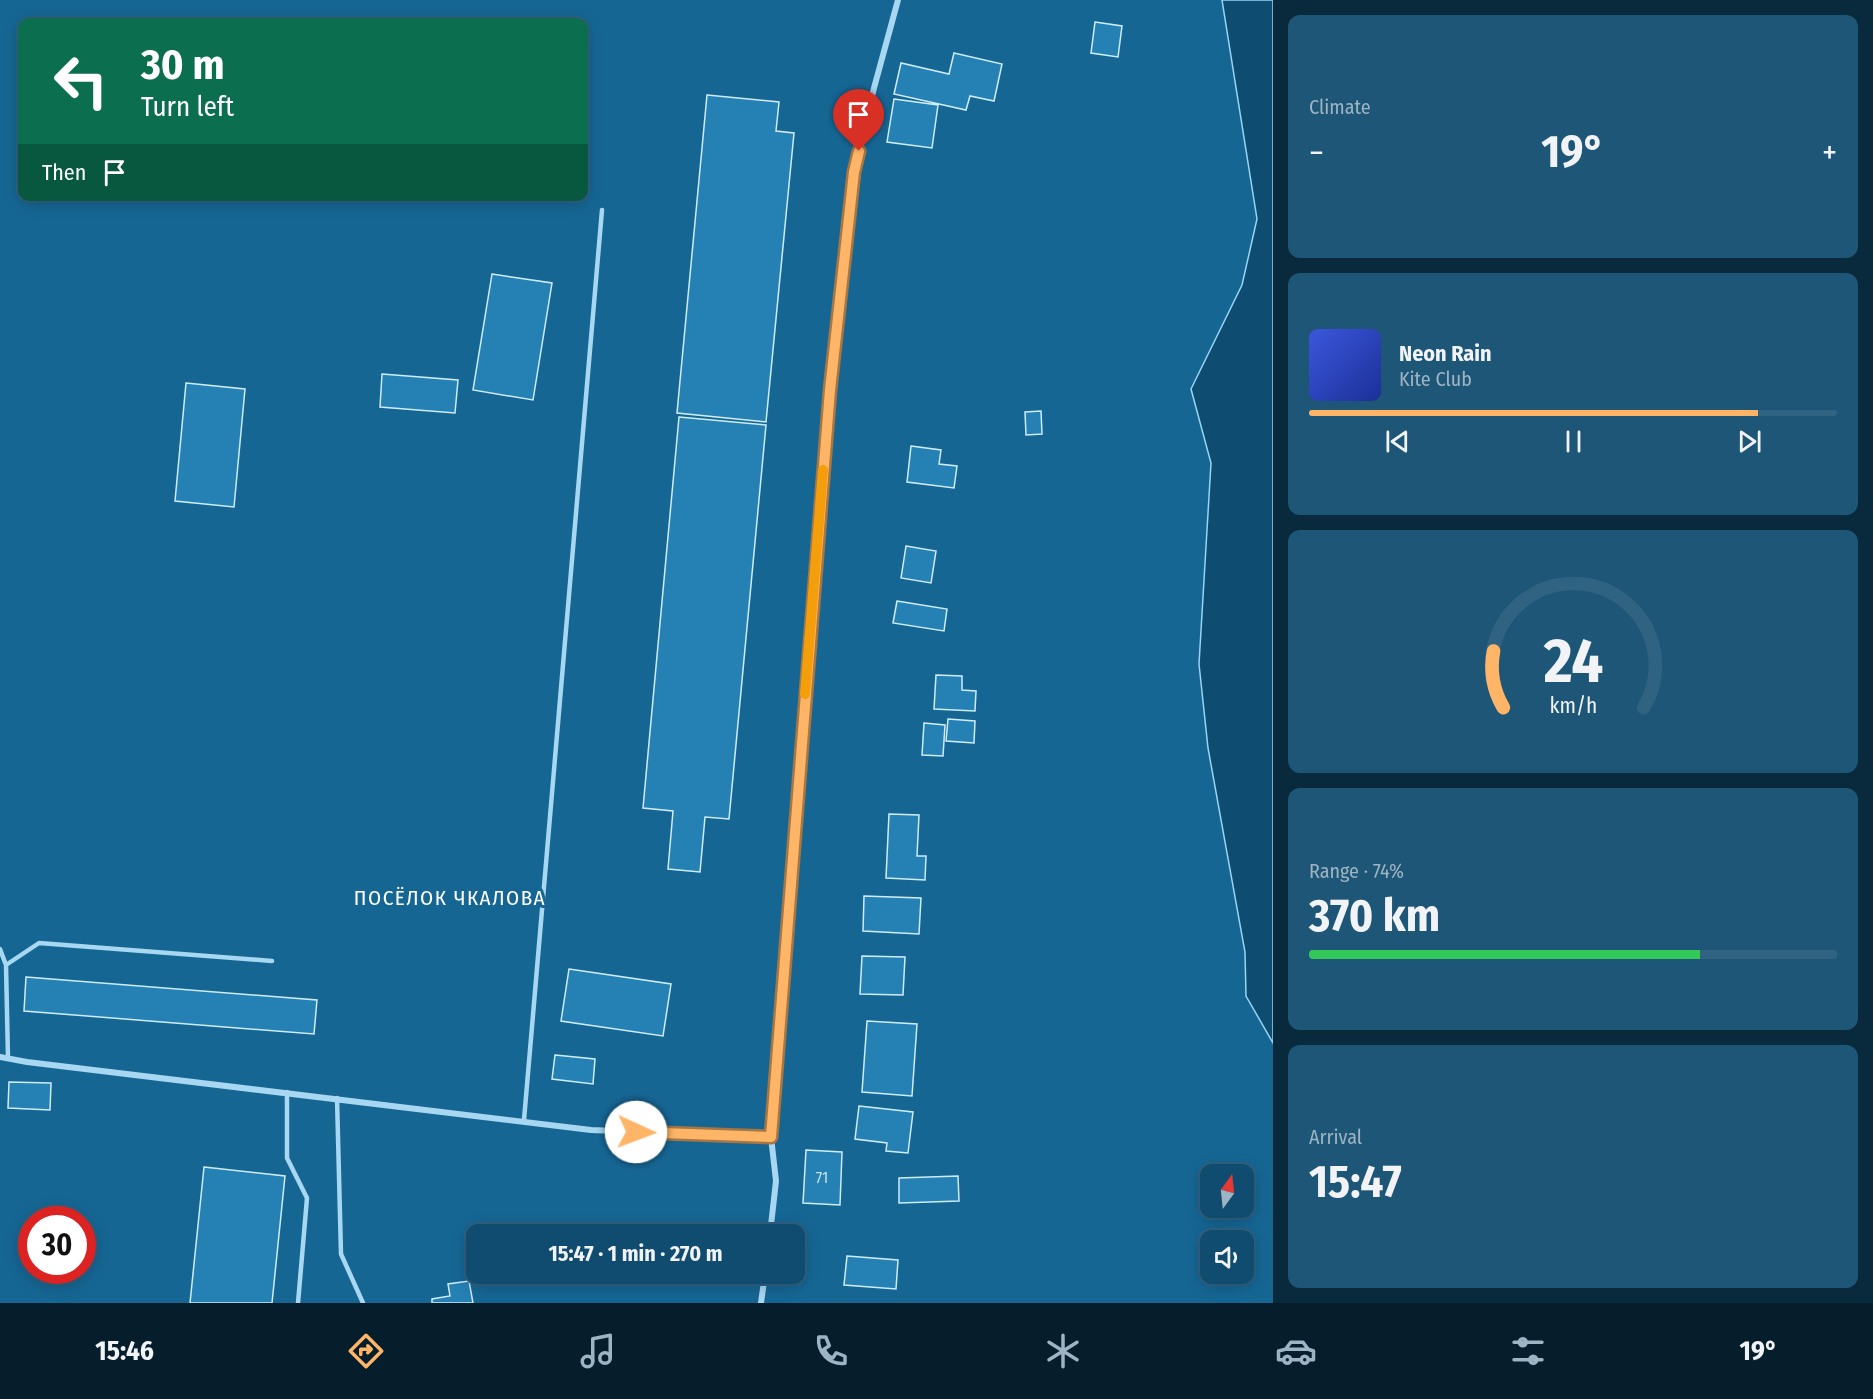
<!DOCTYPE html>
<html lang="en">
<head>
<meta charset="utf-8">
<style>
  body { margin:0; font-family:"Fira Sans Condensed",sans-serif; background:#1e5677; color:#f1f3f6; height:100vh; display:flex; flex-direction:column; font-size:22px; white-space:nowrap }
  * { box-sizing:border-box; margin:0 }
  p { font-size:20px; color:#9cb4c3 }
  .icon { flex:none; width:33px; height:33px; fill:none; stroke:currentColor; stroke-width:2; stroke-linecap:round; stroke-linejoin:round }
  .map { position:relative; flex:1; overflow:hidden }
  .side { display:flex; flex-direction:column; gap:15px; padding:15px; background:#092a3d; width:600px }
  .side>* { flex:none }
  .hud { position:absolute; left:18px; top:18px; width:570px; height:183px; border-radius:12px; box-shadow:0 3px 15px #0003,0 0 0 2px #306382; background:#0b6e4f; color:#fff; overflow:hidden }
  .needle { width:39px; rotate:15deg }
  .tools { position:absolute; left:1200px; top:1164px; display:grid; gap:12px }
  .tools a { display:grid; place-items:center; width:54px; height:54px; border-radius:12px; background:#104c6f; box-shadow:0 3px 15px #0003,0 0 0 2px #306382; font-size:30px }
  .speed { position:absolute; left:18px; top:1206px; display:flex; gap:12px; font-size:30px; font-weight:700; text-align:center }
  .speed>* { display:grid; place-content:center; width:78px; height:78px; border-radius:50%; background:#104c6f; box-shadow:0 3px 15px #0003,0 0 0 2px #306382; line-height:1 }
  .speed .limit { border:9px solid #d22; background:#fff; color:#111 }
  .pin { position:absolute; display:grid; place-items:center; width:51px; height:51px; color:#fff; margin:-62px -26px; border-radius:50% 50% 50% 0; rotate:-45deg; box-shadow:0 0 6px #0007 }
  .pin .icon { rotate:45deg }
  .me { position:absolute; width:66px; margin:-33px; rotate:92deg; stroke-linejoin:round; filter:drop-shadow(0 0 4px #0008) }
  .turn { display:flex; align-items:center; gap:21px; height:126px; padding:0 24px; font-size:27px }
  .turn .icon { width:78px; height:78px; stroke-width:2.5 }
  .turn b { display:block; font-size:42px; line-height:51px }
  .then { display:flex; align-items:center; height:57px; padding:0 24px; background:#0003; gap:12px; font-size:22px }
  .big { font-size:45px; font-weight:700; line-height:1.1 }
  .side .card { flex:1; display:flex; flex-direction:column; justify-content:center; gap:9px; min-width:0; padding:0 21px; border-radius:12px; background:#1e5677 }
  .side .dial { align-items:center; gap:0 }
  .dial svg { height:156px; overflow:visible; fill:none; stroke:#306382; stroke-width:7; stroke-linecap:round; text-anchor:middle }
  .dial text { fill:#f1f3f6; stroke:none }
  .song { display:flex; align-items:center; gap:18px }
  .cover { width:72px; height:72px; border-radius:9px; background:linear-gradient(135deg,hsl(230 70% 55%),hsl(230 70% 35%)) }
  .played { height:6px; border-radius:3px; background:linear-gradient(90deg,#ffb567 85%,#306382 85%) }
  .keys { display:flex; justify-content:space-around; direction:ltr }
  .heat { display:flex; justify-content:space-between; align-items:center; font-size:33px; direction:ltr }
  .charge { height:9px; border-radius:4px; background:linear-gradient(90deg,#34c759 74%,#306382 0) }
  .trip { position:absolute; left:466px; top:1224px; width:339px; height:60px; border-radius:12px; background:#104c6f; box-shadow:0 3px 15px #0003,0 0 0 2px #306382; font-weight:700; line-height:60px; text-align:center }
  .dock { display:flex; height:96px; justify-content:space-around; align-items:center; background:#061e2c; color:#9cb4c3 }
  .dock .icon { width:42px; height:42px }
  .dock .current { color:#ffb567 }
  .dock b { font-size:27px; color:#f1f3f6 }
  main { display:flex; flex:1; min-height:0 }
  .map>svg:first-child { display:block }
  .water { fill:#0e4c71; stroke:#99d5f3; stroke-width:1.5 }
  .building { fill:#2580b3; stroke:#ceecfc; stroke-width:1.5 }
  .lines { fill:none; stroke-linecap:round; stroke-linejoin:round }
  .lane { stroke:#a7d7f1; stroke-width:4.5 }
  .street { stroke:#a7d7f1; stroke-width:6 }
  .route-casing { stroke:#a67643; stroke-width:15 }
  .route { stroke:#ffb567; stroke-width:10 }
  .slow { stroke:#f59e0b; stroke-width:10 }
  .labels { text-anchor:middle; stroke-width:6; stroke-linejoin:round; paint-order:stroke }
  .number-label { font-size:16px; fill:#c8dfec }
  .neighbourhood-label { font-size:21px; letter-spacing:1.5px; fill:#fff; stroke:#166694 }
</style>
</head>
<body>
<main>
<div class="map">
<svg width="1273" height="1303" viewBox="0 0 1273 1303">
  <rect width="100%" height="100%" fill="#166694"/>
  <path class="water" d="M1222,0H1273V1043L1246,996L1245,952L1208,748L1199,664L1211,463L1191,389L1242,285L1257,219Z"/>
  <path class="building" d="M1095,22L1122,26L1118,57L1091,53Z
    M954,53L1002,64L994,101L970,96L966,110L894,94L901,63L949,74Z
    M707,95L779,102L776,131L794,133L766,422L677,413Z
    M894,99L938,105L932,148L887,142Z
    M492,274L552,283L533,400L473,390Z
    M382,374L458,380L455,413L380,407Z
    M186,383L245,389L234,507L175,501Z
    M1041,411L1042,434L1026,435L1025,412Z
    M679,417L766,425L729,819L705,817L700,872L668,869L673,811L643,808Z
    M911,446L941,450L939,464L957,466L954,488L907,482Z
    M906,546L936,551L931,583L901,578Z
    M897,601L947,609L944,631L893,623Z
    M936,675L962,676V690L976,691L975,711L934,709Z
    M948,719L975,721L974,743L946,741Z
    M924,723L945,725L943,756L922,755Z
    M889,814L919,815L917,856H926L925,880L886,878Z
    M864,896L921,898L919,934L863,931Z
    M862,956L905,957L903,995L860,994Z
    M569,969L671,984L663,1036L561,1021Z
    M26,977L317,1000L314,1034L24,1011Z
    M867,1021L917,1024L912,1096L862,1092Z
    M555,1055L595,1059L593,1084L552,1079Z
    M9,1082L51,1083L50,1110L8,1108Z
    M859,1106L913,1112L908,1153L886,1151L887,1143L855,1139Z
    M806,1150L842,1152L840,1205L803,1203Z
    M204,1167L285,1176L272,1303H190Z
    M958,1176L959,1201L899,1203V1178Z
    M639,1231L696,1234H639Z
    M847,1256L898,1260L896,1289L844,1285Z
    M469,1281L473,1303H432V1299L450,1296L448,1284Z"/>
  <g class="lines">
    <path class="lane" d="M0,949L6,965L8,1058
      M6,965L39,943L272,961
      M287,1092V1158L307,1198L298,1303
      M337,1098L341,1254L363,1303
      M524,1120L602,210"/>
    <path class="street" d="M0,1057L27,1062L591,1130L771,1137L834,345L854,172L874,88L898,0
      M770,1234L776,1181L771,1137
      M761,1303L765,1274"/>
  </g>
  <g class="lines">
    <g class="route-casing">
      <path id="route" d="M636,1132L771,1137L830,390L854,172L859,151"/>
    </g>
    <use href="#route" class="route"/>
    <path class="slow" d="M805,694L823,470"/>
  </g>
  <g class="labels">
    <g class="number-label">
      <text x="822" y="1183">71</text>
    </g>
    <g class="neighbourhood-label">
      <text x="450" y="905">ПОСЁЛОК ЧКАЛОВА</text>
    </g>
  </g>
</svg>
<div class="tools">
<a><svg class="needle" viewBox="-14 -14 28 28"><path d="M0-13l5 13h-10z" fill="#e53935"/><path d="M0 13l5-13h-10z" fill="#9cb4c3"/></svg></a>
<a><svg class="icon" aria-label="sound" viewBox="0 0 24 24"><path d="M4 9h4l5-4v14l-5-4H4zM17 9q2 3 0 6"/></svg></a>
</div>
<div class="speed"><div class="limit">30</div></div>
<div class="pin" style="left:859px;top:151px;background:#d93025"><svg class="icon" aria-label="arrive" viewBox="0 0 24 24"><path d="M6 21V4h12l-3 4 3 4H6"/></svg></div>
<svg class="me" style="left:636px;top:1132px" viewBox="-20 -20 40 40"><circle r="19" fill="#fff"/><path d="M0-13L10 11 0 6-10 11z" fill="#ffb567"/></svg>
<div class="trip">15:47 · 1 min · 270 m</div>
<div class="hud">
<div class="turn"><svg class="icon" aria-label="left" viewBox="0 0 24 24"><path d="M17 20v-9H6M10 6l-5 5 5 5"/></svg><div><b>30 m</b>Turn left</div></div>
<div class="then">Then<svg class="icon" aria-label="arrive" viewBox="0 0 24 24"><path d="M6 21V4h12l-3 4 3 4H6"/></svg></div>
</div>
</div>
<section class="side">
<div class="card"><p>Climate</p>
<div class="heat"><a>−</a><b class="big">19°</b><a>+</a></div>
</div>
<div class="card">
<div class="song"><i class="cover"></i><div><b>Neon Rain</b><p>Kite Club</p></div></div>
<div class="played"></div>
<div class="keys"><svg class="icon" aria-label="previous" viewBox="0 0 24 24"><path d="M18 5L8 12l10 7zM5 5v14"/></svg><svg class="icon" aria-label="pause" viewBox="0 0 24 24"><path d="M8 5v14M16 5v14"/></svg><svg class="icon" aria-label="next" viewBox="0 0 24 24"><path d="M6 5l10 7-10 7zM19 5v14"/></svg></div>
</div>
<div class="card dial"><svg viewBox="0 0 100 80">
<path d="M14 69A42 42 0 1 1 86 69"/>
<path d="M14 69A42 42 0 0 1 9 40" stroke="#ffb567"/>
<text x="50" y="56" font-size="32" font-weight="700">24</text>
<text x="50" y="72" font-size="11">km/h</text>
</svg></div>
<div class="card"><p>Range · 74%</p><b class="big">370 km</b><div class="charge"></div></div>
<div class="card"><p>Arrival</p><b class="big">15:47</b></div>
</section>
</main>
<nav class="dock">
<b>15:46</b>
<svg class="icon current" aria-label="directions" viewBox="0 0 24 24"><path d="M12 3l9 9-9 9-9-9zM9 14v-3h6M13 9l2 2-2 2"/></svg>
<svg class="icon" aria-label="music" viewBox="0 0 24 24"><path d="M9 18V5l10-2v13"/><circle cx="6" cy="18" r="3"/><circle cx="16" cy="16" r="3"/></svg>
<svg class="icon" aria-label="phone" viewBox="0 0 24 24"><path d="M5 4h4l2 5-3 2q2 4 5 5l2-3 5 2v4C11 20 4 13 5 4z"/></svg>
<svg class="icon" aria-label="climate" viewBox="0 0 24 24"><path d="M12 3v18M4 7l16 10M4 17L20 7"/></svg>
<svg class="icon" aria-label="car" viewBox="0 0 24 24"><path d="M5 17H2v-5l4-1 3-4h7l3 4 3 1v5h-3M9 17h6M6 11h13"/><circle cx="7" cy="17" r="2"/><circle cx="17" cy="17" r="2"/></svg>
<svg class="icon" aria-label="filters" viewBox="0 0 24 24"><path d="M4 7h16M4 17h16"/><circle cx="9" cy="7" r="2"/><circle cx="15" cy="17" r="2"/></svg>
<b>19°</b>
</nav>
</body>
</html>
